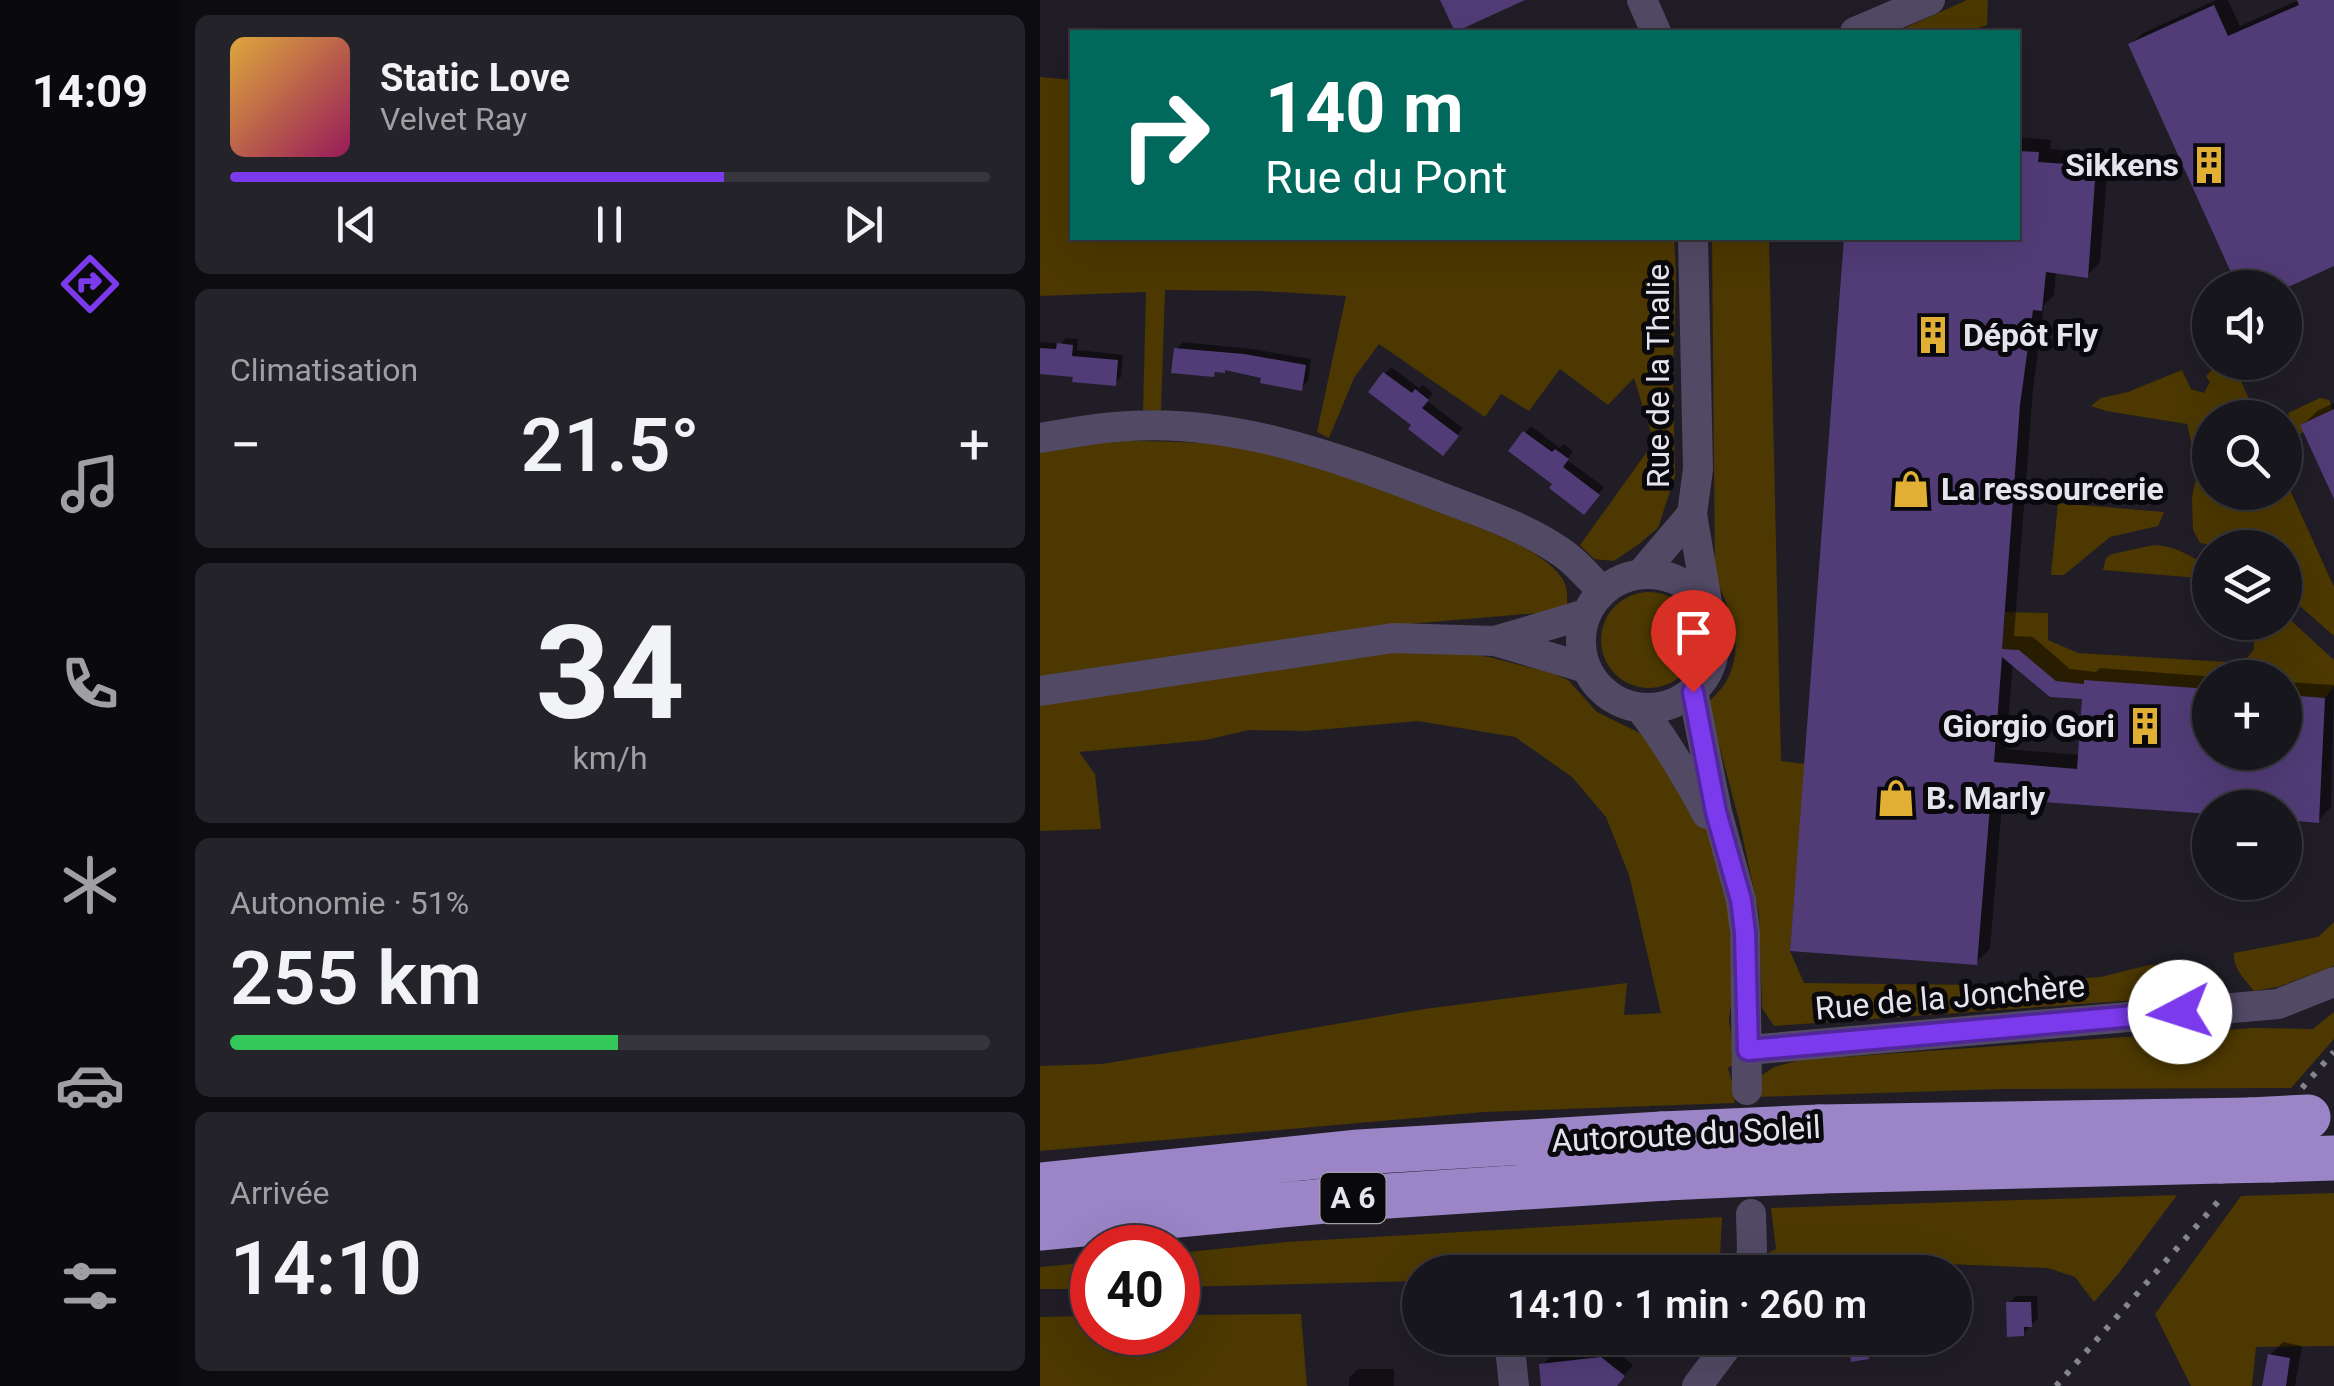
<!DOCTYPE html>
<html lang="fr">
<head>
<meta charset="utf-8">
<style>
  body { margin:0; font-family:Roboto,sans-serif; background:#25232a; color:#f1f3f6; height:100vh; display:flex; flex-direction:column; font-size:38px; white-space:nowrap }
  * { box-sizing:border-box; margin:0 }
  p { font-size:32px; color:#9f9fa4 }
  .icon { flex:none; width:55px; height:55px; fill:none; stroke:currentColor; stroke-width:2; stroke-linecap:round; stroke-linejoin:round }
  .map { position:relative; flex:1; overflow:hidden }
  .details { display:flex; flex-direction:column; gap:15px; padding:15px; background:#0d0c10; width:860px }
  .details>* { flex:none }
  .guide { position:absolute; left:30px; top:30px; width:950px; height:210px; border-radius:0px; box-shadow:0 10px 40px #0002,0 0 0 2px #36353b; background:#00695c; color:#fff; overflow:hidden }
  .fabs { position:absolute; left:1152px; top:270px; display:grid; gap:20px }
  .fabs a { display:grid; place-items:center; width:110px; height:110px; border-radius:50%; background:#18161d; box-shadow:0 10px 40px #0002,0 0 0 2px #36353b; font-size:50px }
  .speed { position:absolute; left:30px; top:1225px; display:flex; gap:20px; font-size:50px; font-weight:700; text-align:center }
  .speed>* { display:grid; place-content:center; width:130px; height:130px; border-radius:50%; background:#18161d; box-shadow:0 10px 40px #0002,0 0 0 2px #36353b; line-height:1 }
  .speed .limit { border:15px solid #d22; background:#fff; color:#111 }
  .pin { position:absolute; display:grid; place-items:center; width:85px; height:85px; color:#fff; margin:-102px -42px; border-radius:50% 50% 50% 0; rotate:-45deg; box-shadow:0 0 10px #0007 }
  .pin .icon { rotate:45deg }
  .me { position:absolute; width:110px; margin:-55px; rotate:265deg; stroke-linejoin:round; filter:drop-shadow(0 0 8px #0008) }
  .turn { display:flex; align-items:center; gap:35px; height:210px; padding:0 30px; font-size:45px }
  .turn .icon { width:130px; height:130px; stroke-width:2.5 }
  .turn b { display:block; font-size:70px; line-height:85px }
  .big { font-size:75px; font-weight:600; line-height:1.1 }
  .details .widget { flex:1; display:flex; flex-direction:column; justify-content:center; gap:15px; min-width:0; padding:0 35px; border-radius:15px; background:#25232a }
  .details .dial { align-items:center; gap:0 }
  .dial b { font-size:130px; line-height:1 }
  .song { display:flex; align-items:center; gap:30px }
  .cover { width:120px; height:120px; border-radius:15px; background:linear-gradient(135deg,hsl(40 70% 55%),hsl(330 70% 35%)) }
  .played { height:10px; border-radius:5px; background:linear-gradient(90deg,#7c3aed 65%,#36353b 65%) }
  .keys { display:flex; justify-content:space-around; direction:ltr }
  .heat { display:flex; justify-content:space-between; align-items:center; font-size:55px; direction:ltr }
  .charge { height:15px; border-radius:8px; background:linear-gradient(90deg,#34c759 51%,#36353b 0) }
  .trip { position:absolute; left:362px; top:1255px; width:570px; height:100px; border-radius:50px; background:#18161d; box-shadow:0 10px 40px #0002,0 0 0 2px #36353b; font-weight:600; line-height:100px; text-align:center }
  main { display:flex; flex:1; min-height:0 }
  .tabs { display:flex; flex-direction:column; width:180px; justify-content:space-around; align-items:center; background:#0a090c; color:#9f9fa4 }
  .tabs .icon { width:70px; height:70px }
  .tabs .active { color:#7c3aed }
  .tabs b { font-size:45px; color:#f1f3f6 }
  .map>svg:first-child { display:block }
  .green { fill:#4c3800 }
  .shadow { fill:#0007; fill-rule:evenodd }
  .building { fill:#523c78; fill-rule:evenodd }
  .lines { fill:none; stroke-linecap:round; stroke-linejoin:round }
  .minor { stroke:#524a65; stroke-width:30 }
  .highway { stroke:#9b85c7; stroke-width:45 }
  .rail { stroke:#86848d; stroke-width:6; stroke-dasharray:5 10; stroke-linecap:butt }
  .highway-bridge { stroke:#9b85c7; stroke-width:45 }
  .route-casing { stroke:#51269a; stroke-width:25 }
  .route { stroke:#7c3aed; stroke-width:18 }
  .labels { text-anchor:middle; stroke-width:10; stroke-linejoin:round; paint-order:stroke }
  .shield { fill:#09080c; stroke:#a3a1a8; stroke-width:2.5 }
  .shield-label { font-size:30px; font-weight:bold; fill:#e5e3eb }
  .poi-label { font-size:32px; font-weight:bold; fill:#e5e3eb; stroke:#09080c; text-anchor:start }
  .street-label { font-size:32px; fill:#e5e3eb; stroke:#09080c }
</style>
</head>
<body>
<main>
<nav class="tabs">
<b>14:09</b>
<svg class="icon active" aria-label="directions" viewBox="0 0 24 24"><path d="M12 3l9 9-9 9-9-9zM9 14v-3h6M13 9l2 2-2 2"/></svg>
<svg class="icon" aria-label="music" viewBox="0 0 24 24"><path d="M9 18V5l10-2v13"/><circle cx="6" cy="18" r="3"/><circle cx="16" cy="16" r="3"/></svg>
<svg class="icon" aria-label="phone" viewBox="0 0 24 24"><path d="M5 4h4l2 5-3 2q2 4 5 5l2-3 5 2v4C11 20 4 13 5 4z"/></svg>
<svg class="icon" aria-label="climate" viewBox="0 0 24 24"><path d="M12 3v18M4 7l16 10M4 17L20 7"/></svg>
<svg class="icon" aria-label="car" viewBox="0 0 24 24"><path d="M5 17H2v-5l4-1 3-4h7l3 4 3 1v5h-3M9 17h6M6 11h13"/><circle cx="7" cy="17" r="2"/><circle cx="17" cy="17" r="2"/></svg>
<svg class="icon" aria-label="filters" viewBox="0 0 24 24"><path d="M4 7h16M4 17h16"/><circle cx="9" cy="7" r="2"/><circle cx="15" cy="17" r="2"/></svg>
</nav>
<section class="details">
<div class="widget">
<div class="song"><i class="cover"></i><div><b>Static Love</b><p>Velvet Ray</p></div></div>
<div class="played"></div>
<div class="keys"><svg class="icon" aria-label="previous" viewBox="0 0 24 24"><path d="M18 5L8 12l10 7zM5 5v14"/></svg><svg class="icon" aria-label="pause" viewBox="0 0 24 24"><path d="M8 5v14M16 5v14"/></svg><svg class="icon" aria-label="next" viewBox="0 0 24 24"><path d="M6 5l10 7-10 7zM19 5v14"/></svg></div>
</div>
<div class="widget"><p>Climatisation</p>
<div class="heat"><a>−</a><b class="big">21.5°</b><a>+</a></div>
</div>
<div class="widget dial"><b>34</b><p>km/h</p></div>
<div class="widget"><p>Autonomie · 51%</p><b class="big">255 km</b><div class="charge"></div></div>
<div class="widget"><p>Arrivée</p><b class="big">14:10</b></div>
</section>
<div class="map">
<svg width="1294" height="1386" viewBox="0 0 1294 1386">
  <rect width="100%" height="100%" fill="#201d27"/>
  <path class="green" d="M927,0H948L947,25L927,32H856Z
    M0,77L32,80V238H634L636,273L633,379L635,476L618,528L599,544L574,561L554,559L540,545L614,442L594,378L568,405L520,369L489,411L461,394L445,417L339,344L314,378L289,438L277,432L306,296L220,291L125,290L121,411L103,410L106,292L0,296Z
    M672,238H729L741,761L765,764L750,951L764,983L940,985L1061,977L1109,965L1152,963L1155,996L734,1026L722,1008L719,914L699,820L668,703C675,695 684,687 688,678C705,643 690,610 675,578Z
    M1175,363H1193L1217,417L1170,418V492H1245V479L1294,587V636L1245,593V548L1180,547L1160,543L1153,530L1152,497L1157,475L1154,455L1147,424L1066,411L1051,406L1061,398L1088,392L1142,370L1151,389L1164,393L1170,382L1166,376L1176,366Z
    M1280,398L1289,400L1293,410L1261,424L1263,432L1256,437L1248,413Z
    M68,441C109,441 150,441 191,446C272,457 348,490 423,521C455,535 493,546 517,572C527,582 528,593 527,607L499,613L345,626L0,681V449Z
    M1018,503L1124,512L1118,526L1070,537L1024,575H1011Z
    M1114,545C1136,546 1151,556 1170,568V579L1063,570L1066,558L1072,554Z
    M561 640a48 48 0 1 1 96 0a48 48 0 1 1-96 0Z
    M965,612L1008,613V640L1038,653L1203,663L1214,649V623L1245,622V615L1294,660V686L1285,698L1245,695V678H1170V689L1044,681V684L1016,681L979,650L962,649Z
    M334,648L401,650L449,657L511,673L528,680L557,712L600,733L613,747L668,830L683,871L689,920L693,986L689,1020L695,1064L688,1068L696,1096L694,1103L444,1112L0,1151V1066L62,1064L384,1009L587,983L584,1015L621,1013L589,875L566,817L532,777L475,737L378,721L266,731L209,730L166,740L39,752L55,774L61,829L0,831V703Z
    M1294,922V966L1238,987L1214,991C1205,980 1193,969 1194,953L1278,937Z
    M1294,1012V1039L1251,1088L963,1089L718,1097L719,1077L734,1067L760,1060L1213,1028L1273,1029Z
    M1294,1193V1346L1216,1347L1212,1386H1151L1115,1314L1201,1196Z
    M1137,1195L1079,1273L1054,1302L1035,1277L1008,1268L734,1257L728,1253L736,1249L731,1208Z
    M682,1217L680,1258L683,1272H380V1281L138,1287V1253L246,1242Z
    M52,1262V1289H0V1267Z
    M261,1314L267,1386H0V1317L52,1316V1332H138V1315Z"/>
  <path class="shadow" d="M1176,0H1188L1200,26L1259,0H1294V263L1091,44L1103,33Z
    M978,137L1011,140L1010,149L1069,153L1060,262L1047,276L1016,271L1014,295L1004,305L993,390L974,636L993,637L1030,669L1056,672L1060,668L1189,678H1170V752H1245V682L1294,685L1291,807L1278,820L1245,818V808H1170V812L1008,800L1001,807L962,804L950,949L936,962L753,949L806,238H978ZM973,662L1045,697L1040,755L966,749Z
    M26,338L38,339L37,350L83,355L81,377L75,383L35,374L0,371V342L21,344Z
    M143,342L212,349L271,359L268,381L261,388L224,376L186,368L178,370L173,375L136,349Z
    M351,367L379,388L383,385L393,393L387,401L423,428L409,446L375,425L345,373Z
    M1294,403V493L1263,425L1277,411Z
    M491,426L520,448L524,444L533,451L527,460L564,487L550,505L515,483L472,450Z
    M976,1296H997L998,1318L983,1334L969,1303Z
    M810,1338H833L835,1350L828,1357L813,1359Z
    M884,1338H909L903,1344H884Z
    M1243,1342L1262,1346L1255,1386H1224L1230,1355Z
    M571,1348L593,1365L576,1386H504L502,1365L512,1355Z
    M318,1369H354V1386H309V1378Z"/>
  <path class="building" d="M400,0H485L415,32Z
    M1257,0H1294V266L1246,288H1198L1088,44L1174,5L1188,36L1259,5Z
    M978,151L999,152L998,162L1056,166L1048,278L1006,272L1002,311L993,310L980,405L962,649L979,650L1016,681L1044,684V680L1170,689V752H1245V695L1285,698L1279,823L1245,820V808H1170V814L1003,802L1002,809L950,806L937,965L750,951L804,238H978ZM962,657L1010,697L1042,699L1037,769L954,762Z
    M17,343L33,345L32,356L78,360L76,386L32,382L33,377L0,374V348L16,349Z
    M134,348L204,354L266,365L262,391L220,383L221,378L185,370V373L175,372L174,377L131,373Z
    M343,372L372,393L375,389L389,400L382,408L419,436L403,456L368,429L371,425L328,392Z
    M1294,409V499L1260,425Z
    M483,431L512,452L515,449L529,459L523,467L560,495L544,515L509,488L512,484L468,451Z
    M966,1302H991L992,1327H984V1336L967,1337Z
    M808,1338H826L829,1359L811,1362Z
    M1228,1354L1250,1358L1246,1386H1222Z
    M561,1357L585,1376L577,1386H501L499,1364Z"/>
  <g class="lines">
    <path class="minor" d="M602,0L616,32
      M815,32L890,0
      M653,238L658,469L652,514L668,608
      M0,438C25,434 50,429 75,427C185,416 292,455 393,494C436,511 485,526 524,554C538,564 550,579 562,591
      M541 641a67 67 0 1 1 134 0a67 67 0 1 1-134 0Z
      M601,574L652,514
      M455,641L546,614
      M0,691L353,638L455,641L546,668
      M653,691L677,812L701,900L705,932L707,1090
      M600,708C626,741 647,777 667,814
      M708,1050L1238,1004L1294,982
      M709,1272L712,1250L711,1214
      M469,1338L474,1386
      M657,1386L687,1346L690,1338"/>
    <path class="highway" d="M779,1127L1210,1120
      M1232,1160L1294,1158
      M781,1171L1181,1161
      M0,1185L319,1152L622,1134
      M0,1228L317,1198L626,1178"/>
    <path class="rail" d="M1262,1088L1294,1052
      M1016,1386L1183,1196"/>
    <path class="highway-bridge" d="M1210,1120L1268,1117
      M622,1134L779,1127
      M1181,1161L1232,1160
      M626,1178L781,1171"/>
  </g>
  <g class="lines">
    <g class="route-casing">
      <path id="route" d="M653,692L676,812L701,900L705,932L708,1050L1140,1012"/>
    </g>
    <use href="#route" class="route"/>
  </g>
  <defs>
    <g id="building-bare" transform="scale(3)"><path d="M-4-6H4V6H1V3H-1V6H-4ZM-2.5-4.3h1.7v1.8h-1.7ZM.8-4.3h1.7v1.8H.8ZM-2.5-1h1.7V.8h-1.7ZM.8-1h1.7V.8H.8Z" fill="#e0af34" stroke="#09080c" stroke-width="2.5" paint-order="stroke"/></g>
    <g id="shop-bare" transform="scale(3)"><path d="M-5-2.5h2.3a2.7 3.5 0 0 1 5.4 0H5L5.5 6h-11ZM-1.5-2.5h3a1.5 2.3 0 0 0-3 0Z" fill="#e0af34" stroke="#09080c" stroke-width="2.5" paint-order="stroke"/></g>
  </defs>
  <g fill-rule="evenodd">
    <use href="#building-bare" x="1169" y="165"/>
    <use href="#building-bare" x="893" y="335"/>
    <use href="#shop-bare" x="871" y="489"/>
    <use href="#building-bare" x="1105" y="726"/>
    <use href="#shop-bare" x="856" y="798"/>
  </g>
  <g class="labels">
    <rect class="shield" x="280.5" y="1173" width="65" height="50" rx="8"/>
    <g class="shield-label">
      <text x="313" y="1208">A 6</text>
    </g>
    <g class="poi-label">
      <text x="1139" y="176" text-anchor="end">Sikkens</text>
      <text x="923" y="346">Dépôt Fly</text>
      <text x="901" y="500">La ressourcerie</text>
      <text x="1075" y="737" text-anchor="end">Giorgio Gori</text>
      <text x="886" y="809">B. Marly</text>
    </g>
    <g class="street-label">
      <text transform="translate(618 376) rotate(-90)" y="11">Rue de la Thalie</text>
      <text transform="translate(910 997) rotate(-5)" y="11">Rue de la Jonchère</text>
      <text transform="translate(646 1134) rotate(-3)" y="11">Autoroute du Soleil</text>
    </g>
  </g>
</svg>
<div class="fabs">
<a><svg class="icon" aria-label="sound" viewBox="0 0 24 24"><path d="M4 9h4l5-4v14l-5-4H4zM17 9q2 3 0 6"/></svg></a>
<a><svg class="icon" aria-label="search" viewBox="0 0 24 24"><circle cx="10" cy="10" r="6"/><path d="M15 15l6 6"/></svg></a>
<a><svg class="icon" aria-label="layers" viewBox="0 0 24 24"><path d="M12 4l9 5-9 5-9-5zM3 14l9 5 9-5"/></svg></a>
<a>+</a>
<a>−</a>
</div>
<div class="speed"><div class="limit">40</div></div>
<div class="pin" style="left:653px;top:692px;background:#d93025"><svg class="icon" aria-label="arrive" viewBox="0 0 24 24"><path d="M6 21V4h12l-3 4 3 4H6"/></svg></div>
<svg class="me" style="left:1140px;top:1012px" viewBox="-20 -20 40 40"><circle r="19" fill="#fff"/><path d="M0-13L10 11 0 6-10 11z" fill="#7c3aed"/></svg>
<div class="trip">14:10 · 1 min · 260 m</div>
<div class="guide">
<div class="turn"><svg class="icon" aria-label="right" viewBox="0 0 24 24"><path d="M7 20v-9h11M14 6l5 5-5 5"/></svg><div><b>140 m</b>Rue du Pont</div></div>
</div>
</div>
</main>
</body>
</html>
